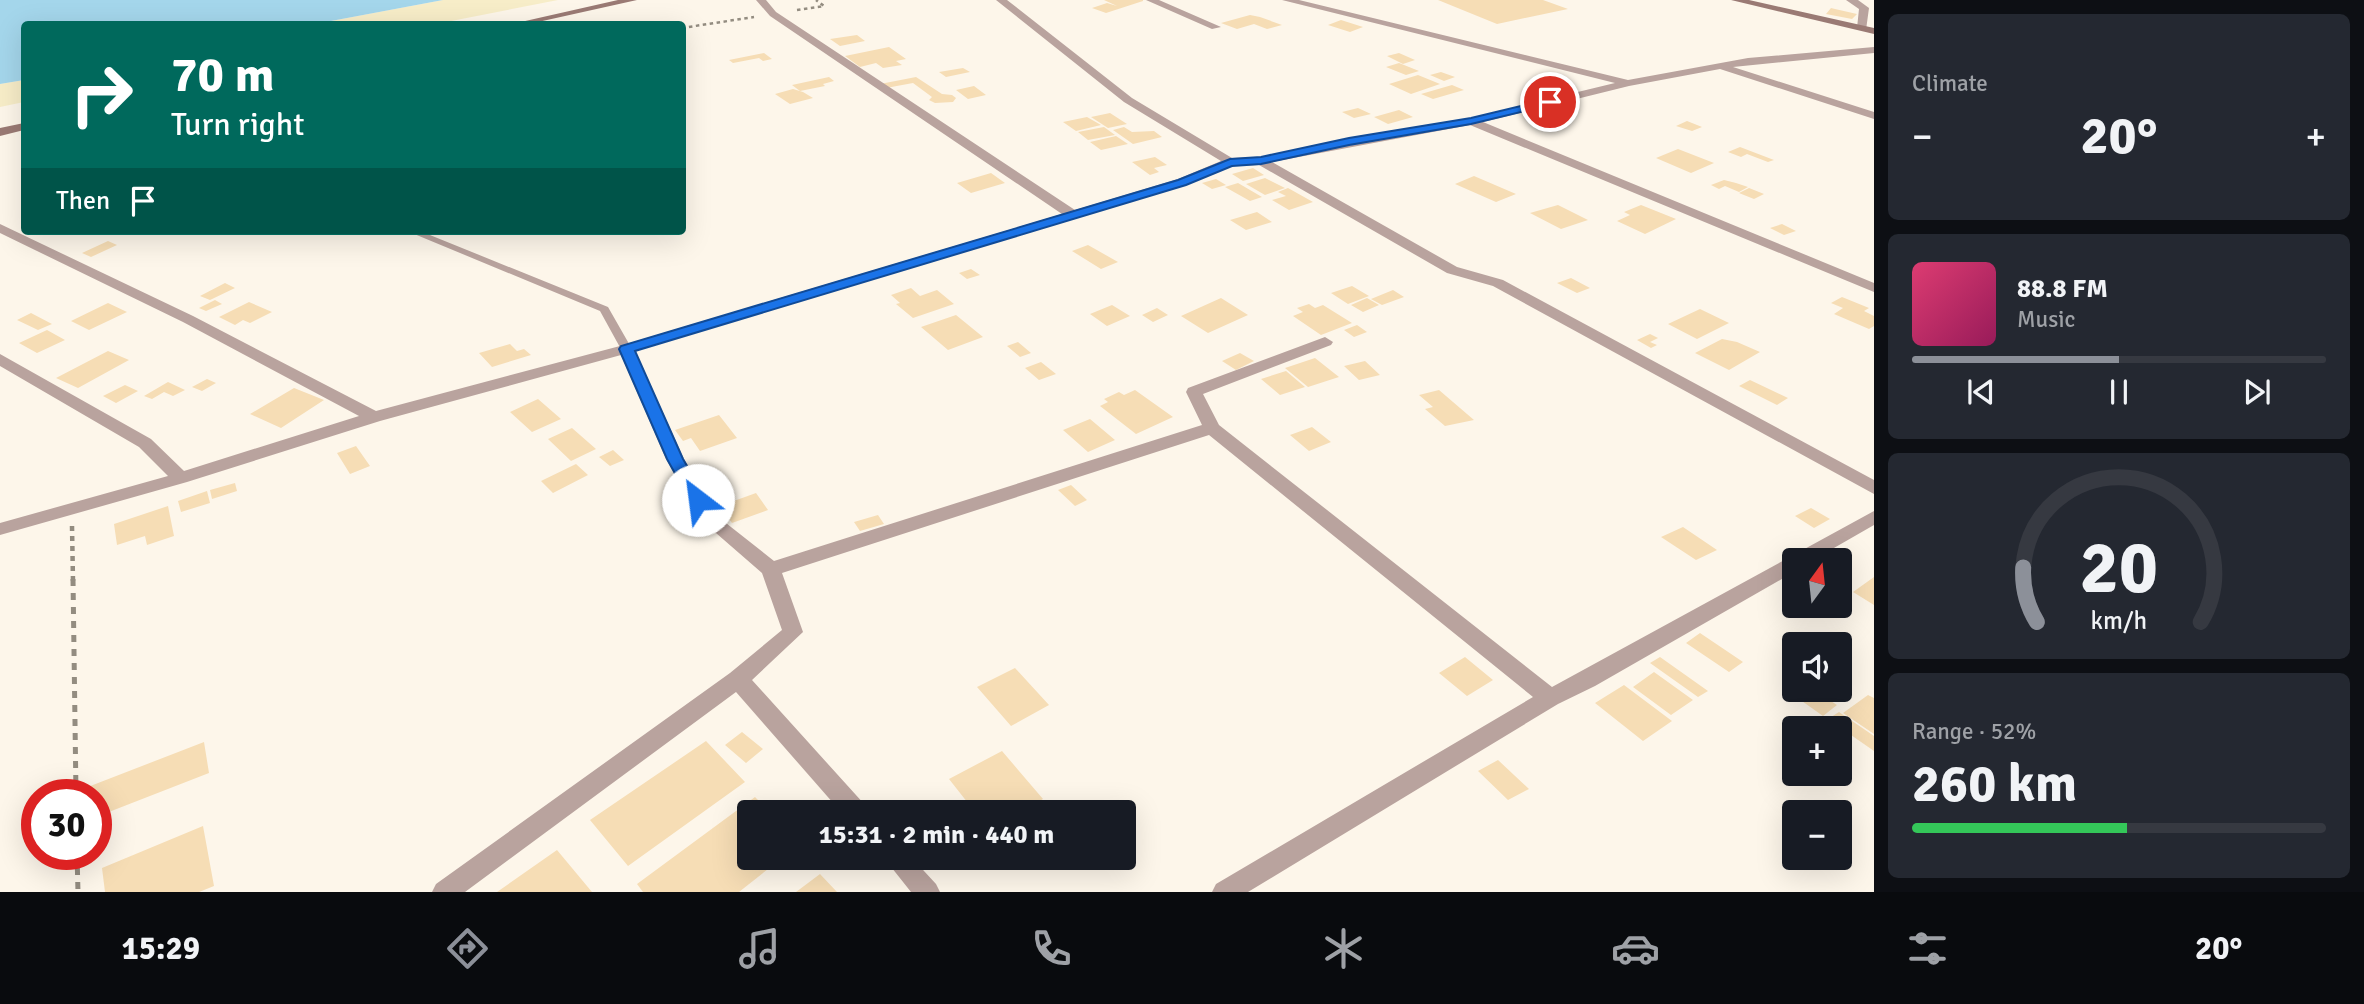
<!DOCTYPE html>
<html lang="en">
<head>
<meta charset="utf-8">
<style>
  body { margin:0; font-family:Signika,sans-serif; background:#242831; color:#f1f3f6; height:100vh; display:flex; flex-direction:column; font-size:26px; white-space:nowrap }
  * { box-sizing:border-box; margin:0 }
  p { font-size:23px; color:#9ea1a6 }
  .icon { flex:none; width:38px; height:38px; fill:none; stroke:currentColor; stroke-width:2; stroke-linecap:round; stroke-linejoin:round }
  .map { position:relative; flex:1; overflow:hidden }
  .side { display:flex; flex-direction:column; gap:14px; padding:14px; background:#0d0f14; width:490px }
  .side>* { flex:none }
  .hud { position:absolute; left:21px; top:21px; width:665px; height:214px; border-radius:7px; box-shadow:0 7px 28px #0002; background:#00695c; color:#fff; overflow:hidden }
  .needle { width:46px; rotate:15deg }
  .fabs { position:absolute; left:1782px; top:548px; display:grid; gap:14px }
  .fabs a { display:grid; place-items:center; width:70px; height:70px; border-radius:7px; background:#171b24; box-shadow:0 7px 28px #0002; font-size:35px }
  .speed { position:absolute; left:21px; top:779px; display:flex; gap:14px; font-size:35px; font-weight:700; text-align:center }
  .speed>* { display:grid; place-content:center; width:91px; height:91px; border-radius:50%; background:#171b24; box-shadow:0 7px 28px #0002; line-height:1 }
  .speed .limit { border:10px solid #d22; background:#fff; color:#111 }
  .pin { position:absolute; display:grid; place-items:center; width:60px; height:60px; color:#fff; margin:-30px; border:4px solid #fff; border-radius:50%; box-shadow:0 2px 7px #0007 }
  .me { position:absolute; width:77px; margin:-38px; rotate:330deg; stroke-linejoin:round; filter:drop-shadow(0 0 5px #0008) }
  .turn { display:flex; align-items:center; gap:24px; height:147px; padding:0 35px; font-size:32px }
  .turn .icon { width:91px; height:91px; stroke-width:2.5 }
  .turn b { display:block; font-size:49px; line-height:60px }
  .then { display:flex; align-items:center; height:66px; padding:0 35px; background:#0003; gap:14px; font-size:26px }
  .big { font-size:52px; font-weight:700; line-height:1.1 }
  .side .tile { flex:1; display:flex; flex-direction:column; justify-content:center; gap:10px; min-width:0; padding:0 24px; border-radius:10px; background:#242831 }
  .side .dial { align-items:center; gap:0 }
  .dial svg { height:182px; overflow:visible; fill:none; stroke:#363941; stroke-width:7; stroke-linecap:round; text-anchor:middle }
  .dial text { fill:#f1f3f6; stroke:none }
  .song { display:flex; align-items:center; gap:21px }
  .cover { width:84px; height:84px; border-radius:10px; background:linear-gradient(135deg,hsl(340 70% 55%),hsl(330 70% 35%)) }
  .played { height:7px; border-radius:4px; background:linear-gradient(90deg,#8c9099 50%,#363941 50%) }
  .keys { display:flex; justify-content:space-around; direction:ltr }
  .heat { display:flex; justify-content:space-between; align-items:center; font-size:38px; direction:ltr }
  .charge { height:10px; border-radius:5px; background:linear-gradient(90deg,#34c759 52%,#363941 0) }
  .trip { position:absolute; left:737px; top:800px; width:399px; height:70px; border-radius:7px; background:#171b24; box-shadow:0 7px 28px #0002; font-weight:700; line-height:70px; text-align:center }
  .dock { display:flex; height:112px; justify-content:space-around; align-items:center; background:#090b0e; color:#9ea1a6 }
  .dock .icon { width:49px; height:49px }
  .dock .selected { color:#8c9099 }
  .dock b { font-size:32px; color:#f1f3f6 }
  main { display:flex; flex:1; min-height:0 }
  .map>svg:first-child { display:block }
  .sand { fill:#f7edc8 }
  .water { fill:#a4d6eb }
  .building { fill:#f6ddb5 }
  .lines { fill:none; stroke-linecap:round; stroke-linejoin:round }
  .path-far2 { stroke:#938c80; stroke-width:2.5; stroke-dasharray:3.5 3.5; stroke-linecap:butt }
  .path-far1 { stroke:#938c80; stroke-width:4.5; stroke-dasharray:5 5; stroke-linecap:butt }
  .path { stroke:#938c80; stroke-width:5; stroke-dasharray:7 7; stroke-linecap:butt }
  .lane { fill:#b9a39e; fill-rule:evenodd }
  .street { fill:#b9a39e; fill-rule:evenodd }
  .secondary { fill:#9a7a74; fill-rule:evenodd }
  .route { fill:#1a73e8; stroke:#114b97; stroke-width:2 }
</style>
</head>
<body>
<main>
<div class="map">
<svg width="1874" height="892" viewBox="0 0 1874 892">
  <rect width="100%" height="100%" fill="#fdf6ea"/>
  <path class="sand" d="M443,0H558L436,24H315Z
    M24,80V102L0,107V84Z"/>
  <path class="water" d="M0,0H443L315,24H24V80L0,84Z"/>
  <path class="building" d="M1104,0H1143V1L1106,13L1092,8L1107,3L1117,6Z
    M1438,0H1543L1568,9L1497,24Z
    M1831,8L1835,9L1857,14L1852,19L1826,14Z
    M1250,15L1260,17L1282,25L1267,29L1254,24L1237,29L1221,23Z
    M1341,20L1363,27L1350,32L1328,25Z
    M857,35L865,41L840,46L830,39Z
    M889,47L906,59L896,61L902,65L883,68L876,63L860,67L845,56Z
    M764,53L772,59L763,61L759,58L733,63L729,60Z
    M1399,53L1415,60L1403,64L1387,56Z
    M1399,63L1419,71L1406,75L1386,67Z
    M963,68L970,72L946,77L939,72Z
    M1441,72L1455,77L1444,81L1430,75Z
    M1418,75L1440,84L1411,94L1389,84Z
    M829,77L834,81L823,84L825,86L800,91L792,85Z
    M916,77L942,94L952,95L956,98L953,102L935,103L929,100L932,97L913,83L886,88L880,84Z
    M1452,85L1464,90L1433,99L1421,94Z
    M974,86L986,95L968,99L956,90Z
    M793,89L803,92L813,98L790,104L775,94Z
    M1358,108L1371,114L1354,118L1342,112Z
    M1399,110L1413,117L1388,124L1374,117Z
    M1110,113L1127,124L1108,128L1091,117Z
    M1087,117L1101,125L1076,131L1063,122Z
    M1687,121L1702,127L1692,131L1676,126Z
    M1104,127L1115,135L1088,140L1078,132Z
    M1124,127L1132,132L1154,131L1162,137L1133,144L1113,130Z
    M1116,136L1128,144L1101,150L1090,142Z
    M1740,147L1774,160L1768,162L1747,154L1741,157L1728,152Z
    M1678,149L1714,163L1691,173L1656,158Z
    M1155,157L1167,165L1154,168L1159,172L1150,175L1132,162Z
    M1253,168L1264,175L1243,181L1232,174Z
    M991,173L1005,183L971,193L957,183Z
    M1474,176L1516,194L1496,202L1455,184Z
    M1265,178L1285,188L1265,195L1246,184Z
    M1216,179L1226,185L1212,189L1202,183Z
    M1724,180L1736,183L1748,187L1739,192L1725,186L1719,189L1711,185Z
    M1238,183L1262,197L1250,201L1225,187Z
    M1288,188L1313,202L1289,210L1272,200L1286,196L1278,192Z
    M1749,188L1764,194L1754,199L1739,193Z
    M1558,205L1588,220L1561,229L1530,213Z
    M1641,205L1676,219L1645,234L1617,221L1630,215L1624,212Z
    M1257,212L1272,222L1246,230L1230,220Z
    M1782,224L1796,231L1784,235L1770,228Z
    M108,241L117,245L91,257L82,253Z
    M1088,245L1118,262L1101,269L1072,251Z
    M971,269L980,275L967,279L959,273Z
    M1571,278L1590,288L1577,293L1557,283Z
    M225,283L235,288L210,300L200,296Z
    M1352,286L1369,296L1348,304L1331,293Z
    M911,288L920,296L937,290L954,304L913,318L896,304L900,303L891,295Z
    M1393,290L1404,297L1382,305L1371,299Z
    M1842,297L1869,308L1864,311L1874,316V326L1869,329L1834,314L1843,308L1831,303Z
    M1221,298L1248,315L1208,333L1181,316Z
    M1367,298L1379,305L1363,312L1351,305Z
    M215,300L222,304L206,311L199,308Z
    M249,302L272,312L250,323L243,320L235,325L219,317Z
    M108,303L127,312L89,330L71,321Z
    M1309,304L1315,308L1323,305L1352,323L1321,335L1293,316L1303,312L1297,308Z
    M1112,305L1130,316L1107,326L1090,314Z
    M1157,308L1168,315L1153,322L1142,315Z
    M1700,309L1729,323L1697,339L1668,324Z
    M31,313L52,324L38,330L17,320Z
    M956,315L983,337L948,350L921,327Z
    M1357,325L1367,332L1354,337L1344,330Z
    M47,330L65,340L37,353L19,343Z
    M1650,334L1658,338L1650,342L1657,345L1651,348L1637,340Z
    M1722,339L1737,342L1760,352L1729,370L1695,353Z
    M1018,342L1031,353L1020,357L1007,346Z
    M510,344L517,351L524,349L531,355L492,367L479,353Z
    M108,351L129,360L78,388L56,378Z
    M1240,353L1254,361L1236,370L1222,361Z
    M1315,358L1339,377L1308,387L1285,368Z
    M1365,361L1380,375L1359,380L1344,366Z
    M1041,362L1056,374L1039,380L1025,368Z
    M1286,371L1305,387L1280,395L1261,379Z
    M207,379L216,383L202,391L192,387Z
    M1750,380L1788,398L1777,405L1739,386Z
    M168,382L185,390L173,396L164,392L152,399L144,396Z
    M125,385L138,391L116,403L103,396Z
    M294,388L324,400L281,428L250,414Z
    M1135,390L1173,417L1136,434L1100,406L1108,402L1104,399L1119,392L1124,395Z
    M1439,390L1474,420L1445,426L1425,409L1433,407L1419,395Z
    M538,399L561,419L532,432L510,412Z
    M719,415L737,438L700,451L691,438L683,441L675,430Z
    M1090,419L1115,440L1088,452L1063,430Z
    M1312,427L1331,442L1309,451L1290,435Z
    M572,428L596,449L571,461L548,439Z
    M356,446L370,466L350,474L337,453Z
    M613,450L624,460L610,466L599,457Z
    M576,464L588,475L553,493L541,481Z
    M235,483L237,491L212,499L210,490Z
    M1071,485L1087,500L1075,506L1058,490Z
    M207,491L210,503L181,512L178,501Z
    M756,493L768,510L732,523L720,506Z
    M168,506L174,536L147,545L145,536L117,545L114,524Z
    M1811,508L1830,519L1814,528L1795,516Z
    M878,515L884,524L860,531L854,522Z
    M1683,527L1717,550L1696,560L1661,537Z
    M1874,577V605L1853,592Z
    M1700,633L1743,662L1729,672L1686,643Z
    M1465,657L1493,680L1467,696L1439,673Z
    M1660,657L1708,691L1698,697L1650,663Z
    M1015,668L1049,705L1011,726L977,687Z
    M1654,672L1693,700L1671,715L1633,687Z
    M1624,685L1672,721L1643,741L1595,703Z
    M1814,690L1837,705L1823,716L1799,699Z
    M1868,695L1874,698V734L1843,713Z
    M1839,712L1874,736V751L1828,719Z
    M742,732L763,749L746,763L725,745Z
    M706,741L745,782L628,866L590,820Z
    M204,742L209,773L96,817V794H81L80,790Z
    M1002,751L1043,799L1021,812H975L949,779Z
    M1498,760L1529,789L1508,800L1478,771Z
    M755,797L770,812H749V858H782L739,892H643L637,884Z
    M203,826L214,886L199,892H105L102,868Z
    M557,850L592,892H497Z
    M820,874L837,892H796Z"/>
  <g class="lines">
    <path class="path-far2" d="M797,10L824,6L816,0
      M682,28L754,17"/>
    <path class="path-far1" d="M72,526L73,581"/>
    <path class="path" d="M73,579L76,794
      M77,854L78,892"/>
    <path class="lane" d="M407,231H420L608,307L632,349L626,352L622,351L600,311Z"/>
    <path class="street" d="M756,0H766L776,12L1075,210L1178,179L1221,161L1124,102L996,0H1007L1132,98L1232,158L1261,157L1349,138L1471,118L1615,83L1282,0H1299L1628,80L1748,58L1874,47V53L1733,67L1874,112V119L1720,69L1629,86L1483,122L1874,283V292L1470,125L1272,162L1457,267L1503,280L1874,480V494L1493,286L1447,273L1259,165L1232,166L1186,185L635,351L684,459L717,516L774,561L1202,425L1186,392L1188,388L1325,337L1333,342L1331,345L1203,394L1219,425L1552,687L1874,511V525L1813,560H1794V572L1595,686L1558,704L1248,892H1212L1216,884L1533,697L1209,435L782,573L803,632L752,680L865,805L868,812H841L736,692L465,892H432L436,884L730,673L782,630L762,573L701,520L666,459L621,355L380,421L187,482L0,535V523L168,476L139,447L0,366V354L151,439L184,471L359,416L183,322L0,233V224L193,316L376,411L620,346L1062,214L770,16Z
      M1146,0H1159L1221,27L1212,29Z
      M1846,0H1858L1869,8L1866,30L1857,28L1859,9Z
      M884,858H912L936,884L940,892H911Z"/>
    <path class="secondary" d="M618,0H637L529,24H512Z
      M1731,0H1749L1874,28V34Z
      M24,123V130L0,136V128Z"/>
  </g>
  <path class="route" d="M1550,99L1554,100V104L1471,124L1349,145L1261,164L1232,166L1186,185L635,351L683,459L707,500L698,505L692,504L667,459L619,349L621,346L1178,180L1230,159L1261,157L1349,138L1471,118Z"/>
</svg>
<div class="fabs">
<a><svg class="needle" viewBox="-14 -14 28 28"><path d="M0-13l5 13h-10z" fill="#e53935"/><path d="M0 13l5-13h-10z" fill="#9ea1a6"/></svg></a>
<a><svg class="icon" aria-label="sound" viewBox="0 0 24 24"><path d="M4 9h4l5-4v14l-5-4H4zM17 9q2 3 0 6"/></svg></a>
<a>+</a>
<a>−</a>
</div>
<div class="speed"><div class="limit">30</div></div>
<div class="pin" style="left:1550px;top:102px;background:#d93025"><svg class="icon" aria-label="arrive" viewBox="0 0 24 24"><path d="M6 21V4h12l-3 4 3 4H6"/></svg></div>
<svg class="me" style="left:698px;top:500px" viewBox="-20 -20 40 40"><circle r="19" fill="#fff"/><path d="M0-13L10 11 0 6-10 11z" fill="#1a73e8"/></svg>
<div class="trip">15:31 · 2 min · 440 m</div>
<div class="hud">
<div class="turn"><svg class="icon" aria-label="right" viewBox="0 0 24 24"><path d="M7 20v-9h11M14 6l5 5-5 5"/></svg><div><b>70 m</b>Turn right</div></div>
<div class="then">Then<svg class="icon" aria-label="arrive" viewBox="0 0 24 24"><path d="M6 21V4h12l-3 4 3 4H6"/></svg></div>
</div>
</div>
<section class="side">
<div class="tile"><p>Climate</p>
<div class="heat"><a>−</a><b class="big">20°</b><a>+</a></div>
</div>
<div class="tile">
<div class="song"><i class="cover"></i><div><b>88.8 FM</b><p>Music</p></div></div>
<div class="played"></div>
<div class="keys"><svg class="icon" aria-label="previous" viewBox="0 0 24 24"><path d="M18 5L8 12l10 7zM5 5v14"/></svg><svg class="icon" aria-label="pause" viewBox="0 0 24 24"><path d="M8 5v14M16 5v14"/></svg><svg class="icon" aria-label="next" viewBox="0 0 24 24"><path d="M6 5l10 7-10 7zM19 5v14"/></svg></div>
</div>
<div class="tile dial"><svg viewBox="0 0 100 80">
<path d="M14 69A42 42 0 1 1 86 69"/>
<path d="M14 69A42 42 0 0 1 8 45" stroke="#8c9099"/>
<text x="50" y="56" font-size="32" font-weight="700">20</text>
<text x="50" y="72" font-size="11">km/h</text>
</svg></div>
<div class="tile"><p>Range · 52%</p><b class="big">260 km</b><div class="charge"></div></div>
</section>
</main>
<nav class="dock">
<b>15:29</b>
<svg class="icon selected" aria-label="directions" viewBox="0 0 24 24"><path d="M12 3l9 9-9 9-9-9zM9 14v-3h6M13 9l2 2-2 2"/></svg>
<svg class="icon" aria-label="music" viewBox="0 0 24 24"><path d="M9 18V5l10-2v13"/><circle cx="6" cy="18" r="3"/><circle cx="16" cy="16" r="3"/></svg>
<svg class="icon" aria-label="phone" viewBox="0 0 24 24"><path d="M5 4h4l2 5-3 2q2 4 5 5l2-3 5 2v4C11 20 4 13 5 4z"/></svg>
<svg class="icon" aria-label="climate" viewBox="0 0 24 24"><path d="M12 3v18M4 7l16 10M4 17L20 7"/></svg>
<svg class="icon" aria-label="car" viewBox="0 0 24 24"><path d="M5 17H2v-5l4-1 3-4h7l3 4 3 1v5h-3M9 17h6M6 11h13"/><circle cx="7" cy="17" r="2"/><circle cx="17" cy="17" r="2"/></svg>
<svg class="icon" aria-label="filters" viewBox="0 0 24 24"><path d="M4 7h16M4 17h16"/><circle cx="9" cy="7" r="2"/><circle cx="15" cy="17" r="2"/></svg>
<b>20°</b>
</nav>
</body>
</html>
